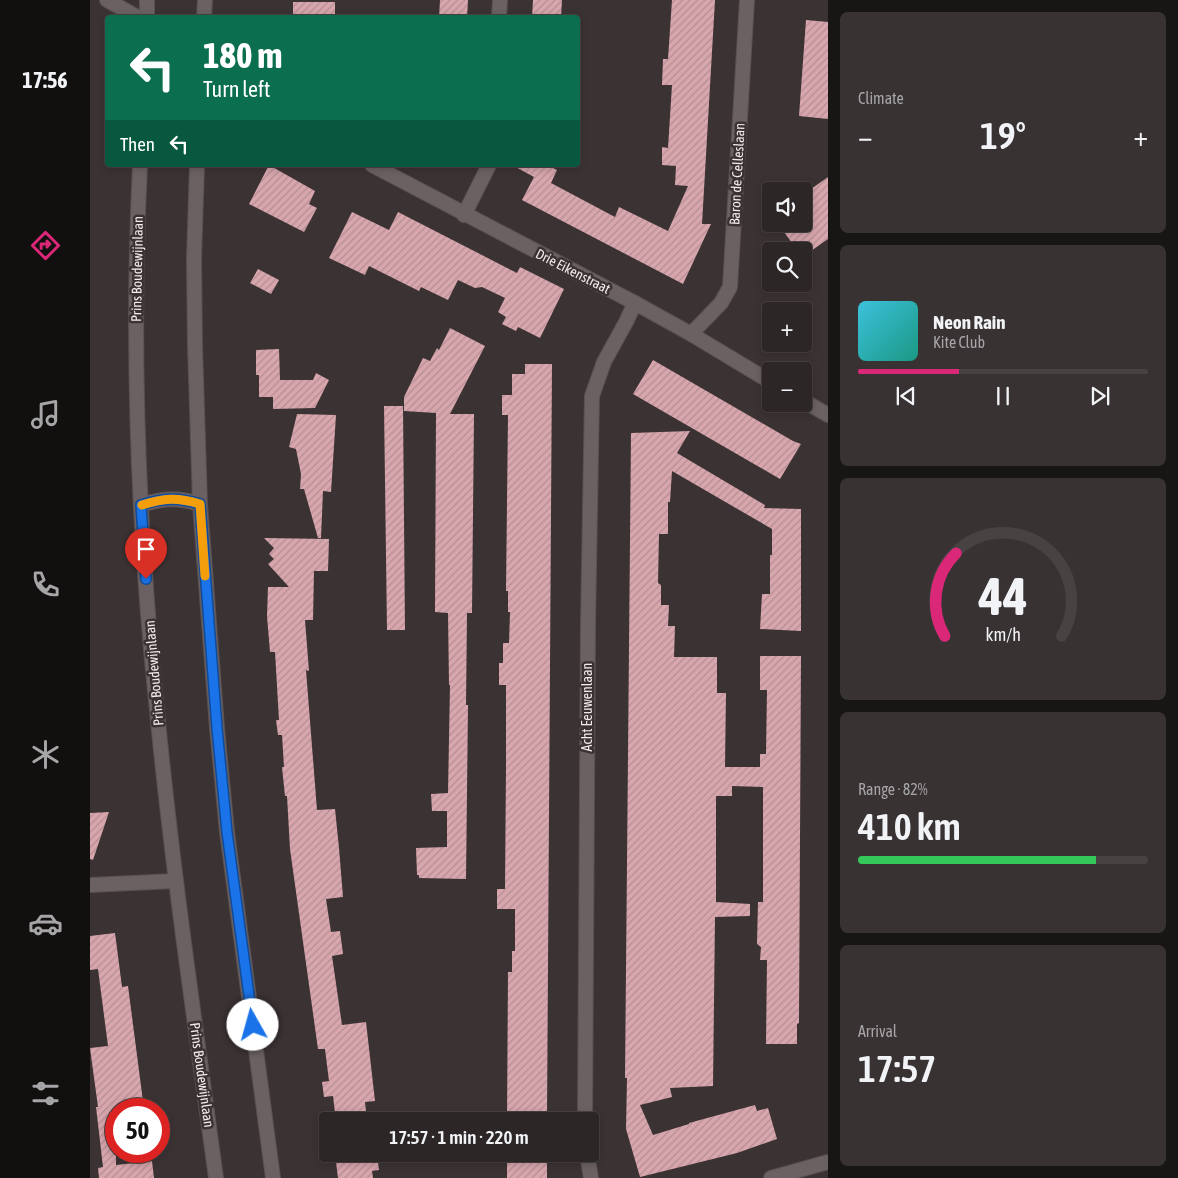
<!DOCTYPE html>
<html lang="en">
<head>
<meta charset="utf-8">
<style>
  body { margin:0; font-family:"Asap Condensed",sans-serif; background:#383232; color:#f1f3f6; height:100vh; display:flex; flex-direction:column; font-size:19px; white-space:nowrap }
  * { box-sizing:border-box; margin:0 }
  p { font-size:16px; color:#a6a5a7 }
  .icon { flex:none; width:28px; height:28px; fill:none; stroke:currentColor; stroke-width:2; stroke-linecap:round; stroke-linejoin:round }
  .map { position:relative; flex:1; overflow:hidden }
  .panel { display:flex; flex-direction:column; gap:12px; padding:12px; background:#181515; width:350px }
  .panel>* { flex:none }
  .hud { position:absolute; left:15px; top:15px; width:475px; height:152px; border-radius:5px; box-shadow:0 2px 8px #0003,0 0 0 1px #484343; background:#0b6e4f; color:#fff; overflow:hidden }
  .controls { position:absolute; left:672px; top:182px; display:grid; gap:10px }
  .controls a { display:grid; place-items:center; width:50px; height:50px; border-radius:5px; background:#2c2626; box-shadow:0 2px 8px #0003,0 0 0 1px #484343; font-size:25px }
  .speed { position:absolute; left:15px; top:1098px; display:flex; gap:10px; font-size:25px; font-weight:700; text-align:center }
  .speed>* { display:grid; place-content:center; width:65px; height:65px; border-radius:50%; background:#2c2626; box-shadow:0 2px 8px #0003,0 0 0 1px #484343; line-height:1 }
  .speed .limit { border:8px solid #d22; background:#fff; color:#111 }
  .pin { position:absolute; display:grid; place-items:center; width:42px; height:42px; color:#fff; margin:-51px -21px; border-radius:50% 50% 50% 0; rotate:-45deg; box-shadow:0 0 5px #0007 }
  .pin .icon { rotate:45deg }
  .me { position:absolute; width:55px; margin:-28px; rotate:353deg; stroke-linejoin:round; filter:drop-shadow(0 0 4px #0008) }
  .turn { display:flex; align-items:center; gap:18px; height:105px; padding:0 15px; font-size:22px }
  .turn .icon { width:65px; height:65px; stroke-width:2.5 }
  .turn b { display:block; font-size:35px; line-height:42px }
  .then { display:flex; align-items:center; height:48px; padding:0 15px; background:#0003; gap:10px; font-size:19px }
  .big { font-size:38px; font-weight:600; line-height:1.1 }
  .panel .card { flex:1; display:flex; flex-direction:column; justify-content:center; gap:8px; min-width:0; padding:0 18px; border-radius:8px; background:#383232 }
  .panel .dial { align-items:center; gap:0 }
  .dial svg { height:130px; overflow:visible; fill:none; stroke:#484343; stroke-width:7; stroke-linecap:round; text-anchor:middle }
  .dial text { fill:#f1f3f6; stroke:none }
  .song { display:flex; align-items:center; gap:15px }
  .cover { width:60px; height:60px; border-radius:8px; background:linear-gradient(135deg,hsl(190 70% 55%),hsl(170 70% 35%)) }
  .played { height:5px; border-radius:2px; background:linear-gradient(90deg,#db2777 35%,#484343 35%) }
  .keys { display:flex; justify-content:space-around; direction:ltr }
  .heat { display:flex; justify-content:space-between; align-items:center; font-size:28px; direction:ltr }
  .charge { height:8px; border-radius:4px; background:linear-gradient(90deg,#34c759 82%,#484343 0) }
  .trip { position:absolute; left:229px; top:1112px; width:280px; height:50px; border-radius:5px; background:#2c2626; box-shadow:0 2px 8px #0003,0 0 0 1px #484343; font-weight:600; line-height:50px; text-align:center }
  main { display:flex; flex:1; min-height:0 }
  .tab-bar { display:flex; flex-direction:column; width:90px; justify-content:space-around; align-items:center; background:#120f0f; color:#a6a5a7 }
  .tab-bar .icon { width:35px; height:35px }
  .tab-bar .active { color:#db2777 }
  .tab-bar b { font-size:22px; color:#f1f3f6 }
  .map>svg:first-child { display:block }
  .building { fill:url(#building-hatch) }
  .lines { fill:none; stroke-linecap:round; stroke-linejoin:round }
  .minor-casing { stroke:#585051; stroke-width:16 }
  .tertiary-casing { stroke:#585051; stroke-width:16 }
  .secondary-casing { stroke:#585051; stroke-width:16 }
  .minor { stroke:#6b6062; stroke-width:14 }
  .tertiary { stroke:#6b6062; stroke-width:14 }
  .secondary { stroke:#6b6062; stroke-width:14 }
  .route-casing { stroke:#114b97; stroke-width:12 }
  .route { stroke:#1a73e8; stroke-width:9 }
  .slow { stroke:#f59e0b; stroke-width:9 }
  .labels { text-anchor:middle; stroke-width:5; stroke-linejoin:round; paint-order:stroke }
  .street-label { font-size:14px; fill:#f1ebec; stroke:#3b3233 }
</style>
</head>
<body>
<main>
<nav class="tab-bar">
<b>17:56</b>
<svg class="icon active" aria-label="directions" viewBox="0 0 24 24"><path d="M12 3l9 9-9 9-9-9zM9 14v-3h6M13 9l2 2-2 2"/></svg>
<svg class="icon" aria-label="music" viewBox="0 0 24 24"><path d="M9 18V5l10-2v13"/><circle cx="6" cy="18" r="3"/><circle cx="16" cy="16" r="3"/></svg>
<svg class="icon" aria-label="phone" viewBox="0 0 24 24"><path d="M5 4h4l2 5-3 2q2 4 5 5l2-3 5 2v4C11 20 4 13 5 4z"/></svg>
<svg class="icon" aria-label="climate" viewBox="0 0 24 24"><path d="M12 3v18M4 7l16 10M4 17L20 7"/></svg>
<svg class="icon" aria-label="car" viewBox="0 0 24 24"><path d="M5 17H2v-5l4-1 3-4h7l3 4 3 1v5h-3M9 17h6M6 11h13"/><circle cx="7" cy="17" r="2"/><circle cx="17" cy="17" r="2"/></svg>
<svg class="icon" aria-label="filters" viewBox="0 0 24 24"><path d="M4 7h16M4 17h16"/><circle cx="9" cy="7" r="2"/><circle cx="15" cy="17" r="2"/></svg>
</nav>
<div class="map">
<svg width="738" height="1178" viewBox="0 0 738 1178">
  <defs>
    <pattern id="building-hatch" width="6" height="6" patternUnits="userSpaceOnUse" patternTransform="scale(1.25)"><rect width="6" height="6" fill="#d8a6ad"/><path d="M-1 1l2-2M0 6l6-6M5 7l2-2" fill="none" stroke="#b48e94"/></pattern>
  </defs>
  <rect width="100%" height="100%" fill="#3b3233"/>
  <path class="building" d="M350,0H378L377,18H349Z
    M443,0H472L471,18H442Z
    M582,0H625L612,224H621L593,284L432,200L444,177L422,165H457L467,170L461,183L525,217L529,207L578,231L598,186L585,185L586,166L572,165V147L578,148L582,85H572L573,59H578Z
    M203,2H245V18H203Z
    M716,20L738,22V119L709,116Z
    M179,165L225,191L219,204L227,208L214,232L159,204Z
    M738,177V239L714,256V251H708L688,224H714V194Z
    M262,212L299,230L308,212L427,273L430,267L474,289L450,338L428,327L426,331L412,324L416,317L408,312L415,298L392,287L385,288L368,280L358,300L331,287L329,291L279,266L275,275L239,258Z
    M168,269L189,280L181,294L160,283Z
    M360,328L395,346L360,414H384L382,613H377L376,705H378L376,879L329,878V875H327L326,848L357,847V811H342L341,794L358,793L360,685H359L358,613L345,612L346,413L314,411V397L333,358L340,361L347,348L349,350Z
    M189,349L190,380H223L226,373L239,380L225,408L183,409V397H169V375H166V350Z
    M563,360L703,441L711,444L690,479L543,394Z
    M435,364H462L457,1117H437V1121H417L418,972H422V951H425V909H407V889H415L416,766V685H409V663H413V643H419L420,612H418V591H416L418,415H412V395H422V374H435Z
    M294,406H313L315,630H297Z
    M207,414L246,415L241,492L233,491L231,538H228L214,489H210L211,474L206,449L199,447Z
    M600,431L587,453L675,505L674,508L711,509V631L670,629L672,594H680V555H682V529L582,471L580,502H578V534H569L568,583L571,585V605H579L578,626H585L584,657H627V693H636L635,767H670V754H676L677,690H670V656H711L709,1023L707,1024V1044H676L677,960H670L671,947L667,944L668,902H673V787L642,786V796H626V902L660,904V916L625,917L623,1086L580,1088L582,1097L550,1105L563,1135L599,1124V1123L665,1105L667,1111L678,1108L687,1139L647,1153L550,1177L536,1129L537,1078H535L541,433Z
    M174,538L239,539L238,571H224L223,620H215L219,671L216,670L227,810L245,809L249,848L253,897L236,899L241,932L250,931L253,954L242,956L252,1025L276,1022L285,1101L275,1102L277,1121H246L243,1096L234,1097L232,1082L239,1081L235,1049H228L200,849L197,796H195L192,767H194L192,735H188L186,720H189L185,652H180L177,616L178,587H199L178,564L184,559L179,554L184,548Z
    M19,812L3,860L0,859V813Z
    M25,933L32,987L38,986L54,1109H26V1165L62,1161L64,1178H9L8,1168L13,1167L6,1107H8L0,1048L18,1046L8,969L0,970V936Z
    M245,1154H287L289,1170L282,1171L283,1178H248Z
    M417,1154H457V1178H417Z"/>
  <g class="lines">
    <g class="minor-casing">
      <path id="minor" d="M409,18L410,0
        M374,215L399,165
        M601,334L631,303L640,287L657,0
        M0,885L85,881
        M495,1121L498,624L502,396L514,362L536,322L545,303
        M497,1154L501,1178
        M681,1178L738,1162"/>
    </g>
    <g class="tertiary-casing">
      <path id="tertiary" d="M17,0L49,18
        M282,165L545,303L601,334L681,382
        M714,401L738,415"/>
    </g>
    <g class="secondary-casing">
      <path id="secondary" d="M57,18V0
        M114,18L115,0
        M50,165C41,347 48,530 67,711C82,867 105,1023 126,1178
        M107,165L104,259L105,346L110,504L127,728L137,832L183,1178
        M51,505C74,498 87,497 110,504"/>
    </g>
    <use href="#minor" class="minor"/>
    <use href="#tertiary" class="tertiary"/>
    <use href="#secondary" class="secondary"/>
  </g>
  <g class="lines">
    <g class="route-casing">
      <path id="route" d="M56,579L51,505C73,498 87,497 110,504L127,728L137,832L163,1025"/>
    </g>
    <use href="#route" class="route"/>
    <path class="slow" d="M52,505C74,498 87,497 110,504L115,576"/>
  </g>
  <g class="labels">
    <g class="street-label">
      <text transform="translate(647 174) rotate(-87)" y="5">Baron de Celleslaan</text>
      <text transform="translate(47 269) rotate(-89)" y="5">Prins Boudewijnlaan</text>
      <text transform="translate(483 271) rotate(27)" y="5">Drie Eikenstraat</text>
      <text transform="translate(64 673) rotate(-95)" y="5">Prins Boudewijnlaan</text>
      <text transform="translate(497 707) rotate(-90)" y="5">Acht Eeuwenlaan</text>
      <text transform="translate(112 1075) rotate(82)" y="5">Prins Boudewijnlaan</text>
    </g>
  </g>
</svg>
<div class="controls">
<a><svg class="icon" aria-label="sound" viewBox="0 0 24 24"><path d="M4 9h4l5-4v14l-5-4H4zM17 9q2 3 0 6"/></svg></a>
<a><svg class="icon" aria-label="search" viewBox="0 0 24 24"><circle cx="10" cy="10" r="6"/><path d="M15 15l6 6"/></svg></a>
<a>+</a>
<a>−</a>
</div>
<div class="speed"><div class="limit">50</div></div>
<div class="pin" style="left:56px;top:579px;background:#d93025"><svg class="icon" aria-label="arrive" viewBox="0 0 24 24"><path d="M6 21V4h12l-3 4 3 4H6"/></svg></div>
<svg class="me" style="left:163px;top:1025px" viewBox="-20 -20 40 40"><circle r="19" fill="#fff"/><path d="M0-13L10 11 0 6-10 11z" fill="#1a73e8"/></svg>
<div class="trip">17:57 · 1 min · 220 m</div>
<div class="hud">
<div class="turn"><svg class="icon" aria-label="left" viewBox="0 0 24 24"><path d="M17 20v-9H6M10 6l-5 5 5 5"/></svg><div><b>180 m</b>Turn left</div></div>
<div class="then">Then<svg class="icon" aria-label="left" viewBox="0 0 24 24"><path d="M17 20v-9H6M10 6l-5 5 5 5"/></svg></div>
</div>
</div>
<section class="panel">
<div class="card"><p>Climate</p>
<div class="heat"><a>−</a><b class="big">19°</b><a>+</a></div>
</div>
<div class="card">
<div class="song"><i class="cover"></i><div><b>Neon Rain</b><p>Kite Club</p></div></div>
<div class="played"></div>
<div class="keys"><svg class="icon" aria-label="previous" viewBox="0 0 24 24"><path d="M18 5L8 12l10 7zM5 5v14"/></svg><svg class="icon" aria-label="pause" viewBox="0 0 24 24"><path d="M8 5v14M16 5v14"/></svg><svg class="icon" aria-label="next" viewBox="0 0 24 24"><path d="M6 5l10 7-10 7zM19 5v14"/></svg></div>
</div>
<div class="card dial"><svg viewBox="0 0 100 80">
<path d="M14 69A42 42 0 1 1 86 69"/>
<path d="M14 69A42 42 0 0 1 21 18" stroke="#db2777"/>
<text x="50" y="56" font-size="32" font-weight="700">44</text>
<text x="50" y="72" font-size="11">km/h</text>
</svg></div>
<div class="card"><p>Range · 82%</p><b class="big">410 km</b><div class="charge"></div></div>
<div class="card"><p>Arrival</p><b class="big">17:57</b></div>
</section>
</main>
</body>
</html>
